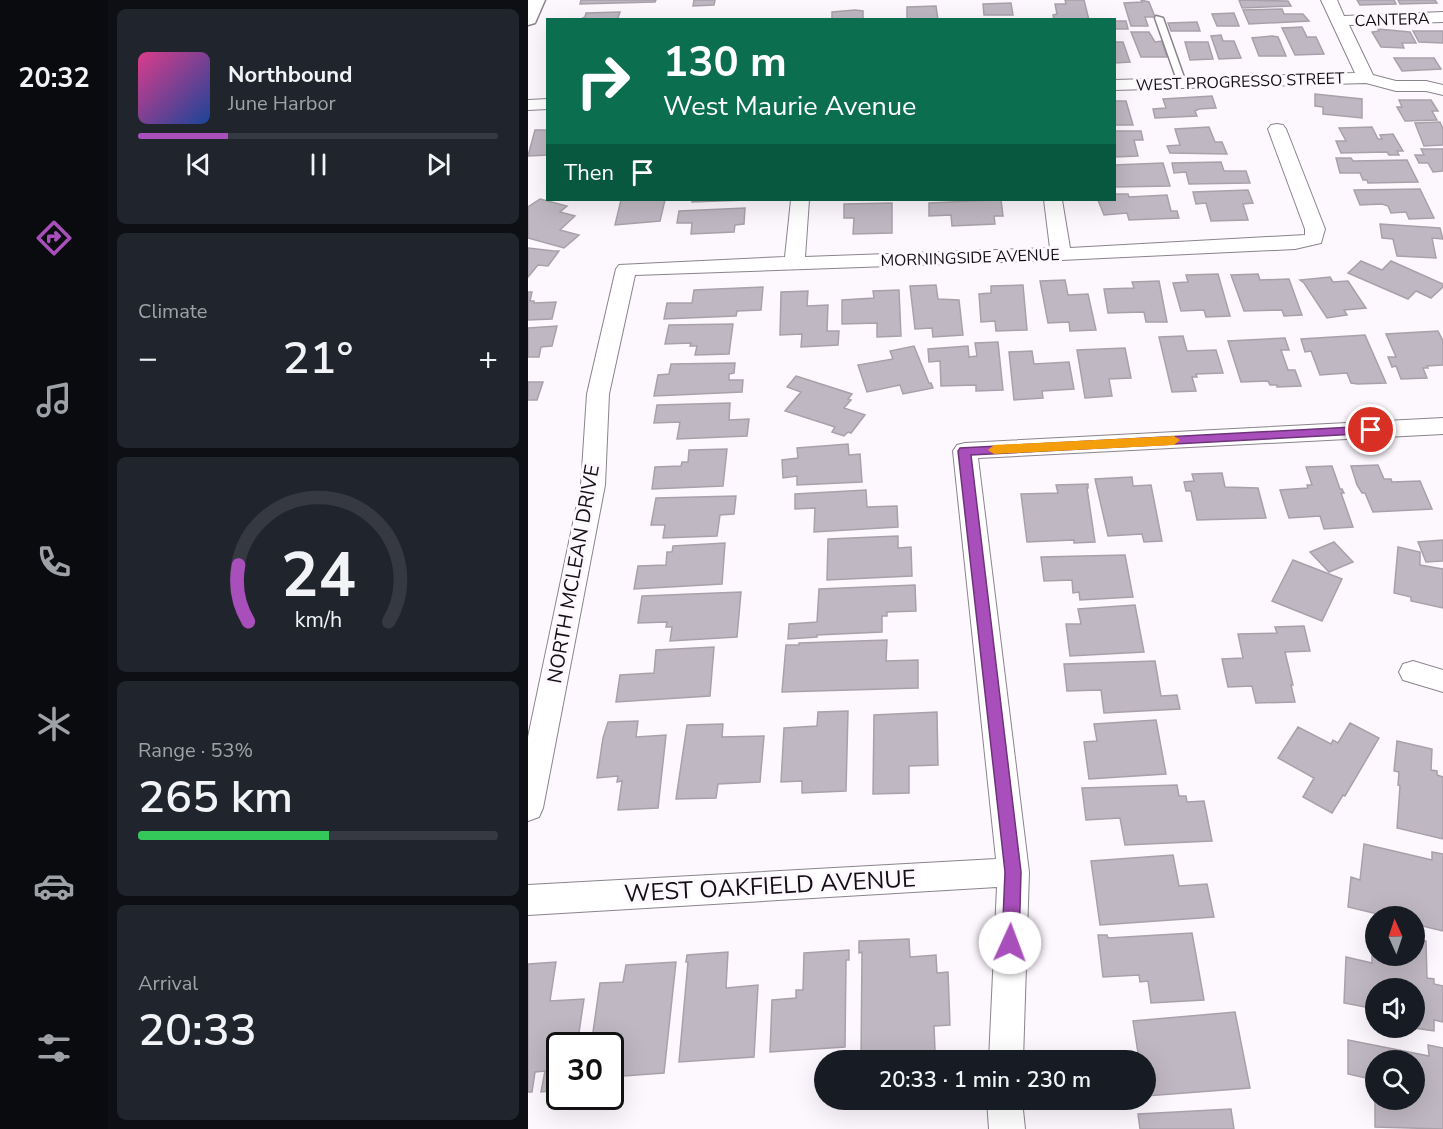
<!DOCTYPE html>
<html lang="en">
<head>
<meta charset="utf-8">
<style>
  body { margin:0; font-family:"Nunito Sans",sans-serif; background:#20242c; color:#f1f3f6; height:100vh; display:flex; flex-direction:column; font-size:22px; white-space:nowrap }
  * { box-sizing:border-box; margin:0 }
  p { font-size:20px; color:#9ea1a6 }
  .icon { flex:none; width:33px; height:33px; fill:none; stroke:currentColor; stroke-width:2; stroke-linecap:round; stroke-linejoin:round }
  .map { position:relative; flex:1; overflow:hidden }
  .panel { display:flex; flex-direction:column; gap:9px; padding:9px; background:#0d0f14; width:420px }
  .panel>* { flex:none }
  .guide { position:absolute; left:18px; top:18px; width:570px; height:183px; border-radius:0px; box-shadow:0 6px 24px #0002; background:#0b6e4f; color:#fff; overflow:hidden }
  .needle { width:39px; rotate:357deg }
  .fabs { position:absolute; left:837px; top:906px; display:grid; gap:12px }
  .fabs a { display:grid; place-items:center; width:60px; height:60px; border-radius:50%; background:#171b24; box-shadow:0 6px 24px #0002; font-size:30px }
  .speed { position:absolute; left:18px; top:1032px; display:flex; gap:12px; font-size:30px; font-weight:700; text-align:center }
  .speed>* { display:grid; place-content:center; width:78px; height:78px; border-radius:50%; background:#171b24; box-shadow:0 6px 24px #0002; line-height:1 }
  .speed .limit { border:3px solid #111; border-radius:9px; background:#fff; color:#111 }
  .pin { position:absolute; display:grid; place-items:center; width:51px; height:51px; color:#fff; margin:-26px; border:3px solid #fff; border-radius:50%; box-shadow:0 2px 6px #0007 }
  .me { position:absolute; width:66px; margin:-33px; rotate:2deg; stroke-linejoin:round; filter:drop-shadow(0 0 4px #0008) }
  .turn { display:flex; align-items:center; gap:21px; height:126px; padding:0 18px; font-size:27px }
  .turn .icon { width:78px; height:78px; stroke-width:2.5 }
  .turn b { display:block; font-size:42px; line-height:51px }
  .then { display:flex; align-items:center; height:57px; padding:0 18px; background:#0003; gap:12px; font-size:22px }
  .big { font-size:45px; font-weight:600; line-height:1.1 }
  .panel .card { flex:1; display:flex; flex-direction:column; justify-content:center; gap:9px; min-width:0; padding:0 21px; border-radius:9px; background:#20242c }
  .panel .dial { align-items:center; gap:0 }
  .dial svg { height:156px; overflow:visible; fill:none; stroke:#363941; stroke-width:7; stroke-linecap:round; text-anchor:middle }
  .dial text { fill:#f1f3f6; stroke:none }
  .song { display:flex; align-items:center; gap:18px }
  .cover { width:72px; height:72px; border-radius:9px; background:linear-gradient(135deg,hsl(330 70% 55%),hsl(220 70% 35%)) }
  .played { height:6px; border-radius:3px; background:linear-gradient(90deg,#a94fbb 25%,#363941 25%) }
  .keys { display:flex; justify-content:space-around; direction:ltr }
  .heat { display:flex; justify-content:space-between; align-items:center; font-size:33px; direction:ltr }
  .charge { height:9px; border-radius:4px; background:linear-gradient(90deg,#34c759 53%,#363941 0) }
  .trip { position:absolute; left:286px; top:1050px; width:342px; height:60px; border-radius:30px; background:#171b24; box-shadow:0 6px 24px #0002; font-weight:600; line-height:60px; text-align:center }
  main { display:flex; flex:1; min-height:0 }
  .tab-bar { display:flex; flex-direction:column; width:108px; justify-content:space-around; align-items:center; background:#090b0e; color:#9ea1a6 }
  .tab-bar .icon { width:42px; height:42px }
  .tab-bar .active { color:#a94fbb }
  .tab-bar b { font-size:27px; color:#f1f3f6 }
  .map>svg:first-child { display:block }
  .building { fill:#bfb7c1; stroke:#a9a1aa; stroke-width:1.5; fill-rule:evenodd }
  .lines { fill:none; stroke-linecap:round; stroke-linejoin:round }
  .service-casing { stroke:#8a838c; stroke-width:3 }
  .minor-casing { stroke:#8a838c; stroke-width:2 }
  .primary-casing { stroke:#8a838c; stroke-width:3 }
  .service { fill:#fff; fill-rule:evenodd }
  .minor { fill:#fff; fill-rule:evenodd }
  .primary { fill:#fff; fill-rule:evenodd }
  .route { fill:#a94fbb; stroke:#6e337a; stroke-width:1.5 }
  .slow { fill:#f59e0b }
  .labels { text-anchor:middle; stroke-width:6; stroke-linejoin:round; paint-order:stroke }
  .far-street-label { font-size:16px; fill:#120f12; stroke:#fdf8fe }
  .street-label { font-size:20px; fill:#120f12; stroke:#fdf8fe }
  .near-street-label { font-size:24px; fill:#120f12; stroke:#fdf8fe }
</style>
</head>
<body>
<main>
<nav class="tab-bar">
<b>20:32</b>
<svg class="icon active" aria-label="directions" viewBox="0 0 24 24"><path d="M12 3l9 9-9 9-9-9zM9 14v-3h6M13 9l2 2-2 2"/></svg>
<svg class="icon" aria-label="music" viewBox="0 0 24 24"><path d="M9 18V5l10-2v13"/><circle cx="6" cy="18" r="3"/><circle cx="16" cy="16" r="3"/></svg>
<svg class="icon" aria-label="phone" viewBox="0 0 24 24"><path d="M5 4h4l2 5-3 2q2 4 5 5l2-3 5 2v4C11 20 4 13 5 4z"/></svg>
<svg class="icon" aria-label="climate" viewBox="0 0 24 24"><path d="M12 3v18M4 7l16 10M4 17L20 7"/></svg>
<svg class="icon" aria-label="car" viewBox="0 0 24 24"><path d="M5 17H2v-5l4-1 3-4h7l3 4 3 1v5h-3M9 17h6M6 11h13"/><circle cx="7" cy="17" r="2"/><circle cx="17" cy="17" r="2"/></svg>
<svg class="icon" aria-label="filters" viewBox="0 0 24 24"><path d="M4 7h16M4 17h16"/><circle cx="9" cy="7" r="2"/><circle cx="15" cy="17" r="2"/></svg>
</nav>
<section class="panel">
<div class="card">
<div class="song"><i class="cover"></i><div><b>Northbound</b><p>June Harbor</p></div></div>
<div class="played"></div>
<div class="keys"><svg class="icon" aria-label="previous" viewBox="0 0 24 24"><path d="M18 5L8 12l10 7zM5 5v14"/></svg><svg class="icon" aria-label="pause" viewBox="0 0 24 24"><path d="M8 5v14M16 5v14"/></svg><svg class="icon" aria-label="next" viewBox="0 0 24 24"><path d="M6 5l10 7-10 7zM19 5v14"/></svg></div>
</div>
<div class="card"><p>Climate</p>
<div class="heat"><a>−</a><b class="big">21°</b><a>+</a></div>
</div>
<div class="card dial"><svg viewBox="0 0 100 80">
<path d="M14 69A42 42 0 1 1 86 69"/>
<path d="M14 69A42 42 0 0 1 9 40" stroke="#a94fbb"/>
<text x="50" y="56" font-size="32" font-weight="700">24</text>
<text x="50" y="72" font-size="11">km/h</text>
</svg></div>
<div class="card"><p>Range · 53%</p><b class="big">265 km</b><div class="charge"></div></div>
<div class="card"><p>Arrival</p><b class="big">20:33</b></div>
</section>
<div class="map">
<svg width="915" height="1129" viewBox="0 0 915 1129">
  <rect width="100%" height="100%" fill="#fdf8fe"/>
  <path class="building" d="M53,0H128L127,2L52,4Z
    M166,0H187L186,5L165,6Z
    M537,0H556L561,20H526L525,15L529,14L527,4H538Z
    M613,0L621,2L627,17H617L620,26H603L596,3L614,2Z
    M711,0L760,1L763,6L714,8Z
    M829,0H866L868,4L832,5Z
    M870,0H907L909,3L872,4Z
    M483,3L485,15H456L455,4Z
    M408,6L410,20H379V7Z
    M754,9L756,14H775L781,21L721,24L715,10Z
    M327,10L335,11V20L304,19V12Z
    M92,12L90,18L85,20H51L57,17L58,13Z
    M706,13L711,26H689L684,14Z
    M586,21H598L600,29H586Z
    M669,22L672,31H643L640,23Z
    M774,27L779,37H788L796,54L767,55L754,28Z
    M850,29L882,32L888,43H874L876,48L853,47L844,32L851,31Z
    M885,31H915V43L891,42Z
    M603,32H621L627,42L634,41L639,57H613Z
    M693,35L695,41H706L713,58L691,59L683,36Z
    M744,36L750,37L758,56H731L724,38Z
    M586,42H595L602,62L587,63Z
    M657,42H680L685,59L662,60Z
    M866,58H906L913,69L874,71Z
    M787,94L834,99V118L795,114V107L787,106Z
    M684,96L688,108L671,109L667,111L669,116L627,118L625,109L638,108L635,99Z
    M871,100H903L910,111H904L909,120L877,121L869,107H874Z
    M586,101H598L605,125H586Z
    M912,122L915,129V145L896,146L887,123Z
    M681,127L687,142H694L699,154L642,153L639,146L652,145L647,129Z
    M844,127L850,139H854L852,135L865,134L875,151H869L871,155H861L859,152L813,153L808,141H818L811,128Z
    M7,130H20V155L0,156Z
    M586,131H613L615,140H606L610,156L586,157Z
    M893,149H915V171L905,172L900,163H891L887,155H896Z
    M808,158H823L825,161L879,160L890,182L840,183L839,180H835L832,173H812Z
    M693,162L696,171H718L722,183L661,184L658,172L646,173L644,163Z
    M635,163L642,186L586,187V165Z
    M892,189L906,218L881,219L878,212L863,213L860,206L854,204L832,205L826,190Z
    M720,190L725,203L715,204L720,220L683,221L678,203L668,204L665,192Z
    M586,194H600L601,197L639,195L643,211H649L651,218L601,220L599,213L576,215L570,200H586Z
    M12,199L39,206L32,212L47,216L32,230L51,235L36,248L0,238V207Z
    M93,200H137L132,221L87,225Z
    M164,200H219L164,202Z
    M467,200H473L475,216H466L467,224L424,226L423,215L401,216V203Z
    M364,203V233L325,234L326,218H316V204Z
    M217,208L216,224L207,225L206,232L163,234L164,223H149L151,211Z
    M852,224L912,228L915,239L904,238L908,258L869,256L865,239L854,238Z
    M0,248L26,251H31L20,266L10,265L0,277Z
    M833,261L854,270L863,261L915,284V287L903,298L888,291L880,299L820,273Z
    M690,274L702,316L678,317L676,310L653,311L645,283L660,282L658,275Z
    M730,274L732,280L761,279L774,315L756,316L754,310L716,311L703,275Z
    M802,277L805,282L820,281L838,308L816,310L819,315L799,318L776,283L772,280Z
    M537,280L540,295L560,294L568,330L542,331L541,322L520,323L512,281Z
    M631,281L639,322H618L616,312L580,313L576,289L606,288L604,282Z
    M408,285L410,299L431,300L435,335L405,337L404,328L387,329L382,286Z
    M495,285L499,330L468,331L467,321L453,322L451,294L463,293V286Z
    M235,287L233,310L209,311L208,316L136,319L139,303H164L166,290Z
    M371,290L373,336L349,337V323L314,324V300L346,298L345,291Z
    M280,291L279,306L300,305L299,331H311L310,345L273,347L274,334L252,335L253,292Z
    M0,292H4L2,301H6V303L28,302L24,319L0,320Z
    M205,324L201,354L167,355L169,346H162L163,343L137,344L141,325Z
    M29,326L24,346L13,347L11,357H0V328Z
    M910,331L915,341V365L899,366L900,368H895L899,378L873,379L868,366L864,367L860,357H868L858,334Z
    M837,335L858,383L830,384L823,383L819,373L792,375L783,351L777,352L773,339Z
    M655,336L659,351L688,350L695,373L668,374L669,377H664L668,391L644,392L631,337Z
    M757,338L761,350H753L760,370H767L773,386L749,387V385H742L740,381L713,382L700,341Z
    M470,342L475,390L448,391V385L413,386L412,361L401,362L400,349L440,346L441,357L449,356L447,343Z
    M386,346L401,383H403L405,388L375,394L372,385L339,392L330,365L365,359L362,351Z
    M597,348L603,378L581,379L584,396L557,398L549,350Z
    M504,351L506,364L541,362L546,389L514,391L515,398L486,400L481,352Z
    M207,363L206,373L201,374V380H215L214,392L126,396L130,375L141,374L143,364Z
    M268,376L324,394L320,399L323,400L316,408L337,415L323,433L320,432L316,436L304,432L307,427L257,411L273,392L259,387Z
    M0,382H15L9,400H0Z
    M202,403L201,420L221,419L219,436L149,439L152,422L126,423L129,405Z
    M320,444L321,455L332,454L334,482L269,485V476L255,478L254,460L270,458L269,448Z
    M199,449L195,486L124,489L127,467L153,466L154,462H160L161,450Z
    M850,465L856,479H863L864,482L892,481L904,509L845,512L837,493H834L829,485L823,466Z
    M804,466L812,489H814L816,493H813L825,527L796,529L792,516L761,518L752,490L780,488L779,485H784L778,467Z
    M694,473L697,487L730,488L738,518L669,520L663,491H658L656,482L666,481L664,474Z
    M604,477L605,486L623,485L634,541L616,542L614,534L580,536L567,479Z
    M560,484V488H559L567,542L546,543V540L499,542L493,494L530,493L528,485Z
    M338,490L339,507L369,506L370,527L286,532L287,508L267,509V494Z
    M208,496L206,514L192,515L189,536L135,538L137,525H123L128,498Z
    M370,536V548L383,547L384,576L299,580L300,539Z
    M915,540V561L898,562L890,542Z
    M806,542L825,562L801,572L782,552Z
    M197,543L194,584L106,589L110,566L138,565L139,552H144L145,546Z
    M870,547L892,552V565L915,569V608L883,601V597L866,593Z
    M597,555L605,597L552,600L551,592L545,593L544,580L516,581L513,557Z
    M765,560L814,579L794,621L744,601Z
    M387,585L388,611L359,612V616H354V632L289,635V637L260,639L261,624L289,622L291,589Z
    M213,592L209,637L142,641L144,627H138L139,622L110,623L114,596Z
    M607,605L616,652L542,656L538,624H553L550,609Z
    M776,626L782,651L757,652L765,685H763L767,702L728,703L724,686L700,687L694,659L715,658L710,634L749,633L747,627Z
    M359,640L358,661L390,660V688L254,692L258,645H271V643Z
    M186,647L182,696L88,702L92,675L126,673L128,650Z
    M627,661L633,696L649,695L652,709L576,713L573,690L539,691L536,664Z
    M320,711L318,791L274,793V781L253,782L256,728L289,726L290,712Z
    M409,712L410,765L381,766V793L345,794L346,715Z
    M628,720L638,774L561,779L556,742L569,741L566,724Z
    M110,721L108,737L138,735L130,808L90,810L94,781L89,782L90,776L69,778L75,738L80,722Z
    M822,723L851,738L817,796L815,795L804,813L775,797L786,778L750,758L770,727L803,744L805,740L810,743Z
    M195,724L194,737L236,736L232,782L190,784L188,798L148,799L159,725Z
    M869,741L904,749L903,770L909,771V775L915,777V839L869,828L872,786L870,785L871,772L866,771Z
    M649,785L651,796H658L659,802L676,801L684,841L597,845L592,818L558,820L554,788Z
    M836,844L904,860V852L915,854V931L886,924V916H858L820,907L823,877L832,880Z
    M645,855L651,886L679,884L686,917L572,925L563,861Z
    M844,930H848V956H886V938L898,941L899,978L906,979V984L915,986V1022L906,1020V1031L886,1028V988H848V1009L816,1003L818,957L844,963Z
    M664,933L676,1000L623,1003L620,981L612,982L611,975L575,977L570,935H579L580,938Z
    M381,939L382,957L408,955L409,973L420,972L422,1025L406,1026L407,1051L374,1052V1060H333L334,952L331,953V941Z
    M321,950V960H318L317,1047L242,1052L244,1000L268,998V990H275L276,953Z
    M200,952L198,988L230,985L226,1057L151,1062L160,962H158L159,955Z
    M28,962L22,1001L56,999L49,1046H32V1090L13,1092L17,1071L7,1072L4,1092H0V964Z
    M148,962L136,1073L82,1077V1046H63L72,983L95,982L98,965Z
    M707,1012L722,1088L618,1096V1060H572V1056L610,1053L605,1021Z
    M820,1040L901,1056L900,1045L915,1048V1129L847,1127V1080L820,1074ZM848,1060H886V1100H848Z
    M703,1109L706,1129H612L610,1114Z"/>
  <g class="lines">
    <g class="service-casing">
      <path id="service" d="M628,16L635,18L658,83L657,85L650,83L627,18Z"/>
    </g>
    <g class="minor-casing">
      <path id="minor" d="M793,0H809L816,16L915,12V22L821,25L845,75L868,81H898L915,85V95L898,91H868L838,83L586,90V80L827,73Z
        M20,99V109L0,110V100Z
        M749,124L755,125L758,129L797,229L793,243L767,249L533,260L107,275L81,394L77,485L15,808L11,817L0,821V737L53,485L59,394L88,269L91,265L257,257L263,200H281L277,257L522,248L516,200H534L542,248L777,235V229L740,129L743,125Z
        M915,418V434L450,458L501,872L495,1060H461L469,887L0,915V885L468,859L425,451L429,445L437,443Z
        M885,661L915,670V692L875,680L871,672L875,664Z
        M459,1100H494L497,1129H461Z"/>
    </g>
    <g class="primary-casing">
      <path id="primary" d="M0,0H17L7,23L0,25Z"/>
    </g>
    <use href="#service" class="service"/>
    <use href="#minor" class="minor"/>
    <use href="#primary" class="primary"/>
  </g>
  <path class="route" d="M843,426L849,430L848,433L443,455L493,872L491,943L488,948L482,951L476,948L474,943L477,872L430,451L432,448Z"/>
  <path class="slow" d="M646,436L652,440L646,445L466,454L460,450L466,445Z"/>
  <g class="labels">
    <g class="far-street-label">
      <text transform="translate(864 19) rotate(-2)" y="6">CANTERA</text>
      <text transform="translate(712 81) rotate(-2)" y="6">WEST PROGRESSO STREET</text>
      <text transform="translate(442 257) rotate(-2)" y="6">MORNINGSIDE AVENUE</text>
    </g>
    <g class="street-label">
      <text transform="translate(45 574) rotate(-80)" y="7">NORTH MCLEAN DRIVE</text>
    </g>
    <g class="near-street-label">
      <text transform="translate(242 886) rotate(-3)" y="8">WEST OAKFIELD AVENUE</text>
    </g>
  </g>
</svg>
<div class="fabs">
<a><svg class="needle" viewBox="-14 -14 28 28"><path d="M0-13l5 13h-10z" fill="#e53935"/><path d="M0 13l5-13h-10z" fill="#9ea1a6"/></svg></a>
<a><svg class="icon" aria-label="sound" viewBox="0 0 24 24"><path d="M4 9h4l5-4v14l-5-4H4zM17 9q2 3 0 6"/></svg></a>
<a><svg class="icon" aria-label="search" viewBox="0 0 24 24"><circle cx="10" cy="10" r="6"/><path d="M15 15l6 6"/></svg></a>
</div>
<div class="speed"><div class="limit">30</div></div>
<div class="pin" style="left:843px;top:430px;background:#d93025"><svg class="icon" aria-label="arrive" viewBox="0 0 24 24"><path d="M6 21V4h12l-3 4 3 4H6"/></svg></div>
<svg class="me" style="left:482px;top:943px" viewBox="-20 -20 40 40"><circle r="19" fill="#fff"/><path d="M0-13L10 11 0 6-10 11z" fill="#a94fbb"/></svg>
<div class="trip">20:33 · 1 min · 230 m</div>
<div class="guide">
<div class="turn"><svg class="icon" aria-label="right" viewBox="0 0 24 24"><path d="M7 20v-9h11M14 6l5 5-5 5"/></svg><div><b>130 m</b>West Maurie Avenue</div></div>
<div class="then">Then<svg class="icon" aria-label="arrive" viewBox="0 0 24 24"><path d="M6 21V4h12l-3 4 3 4H6"/></svg></div>
</div>
</div>
</main>
</body>
</html>
